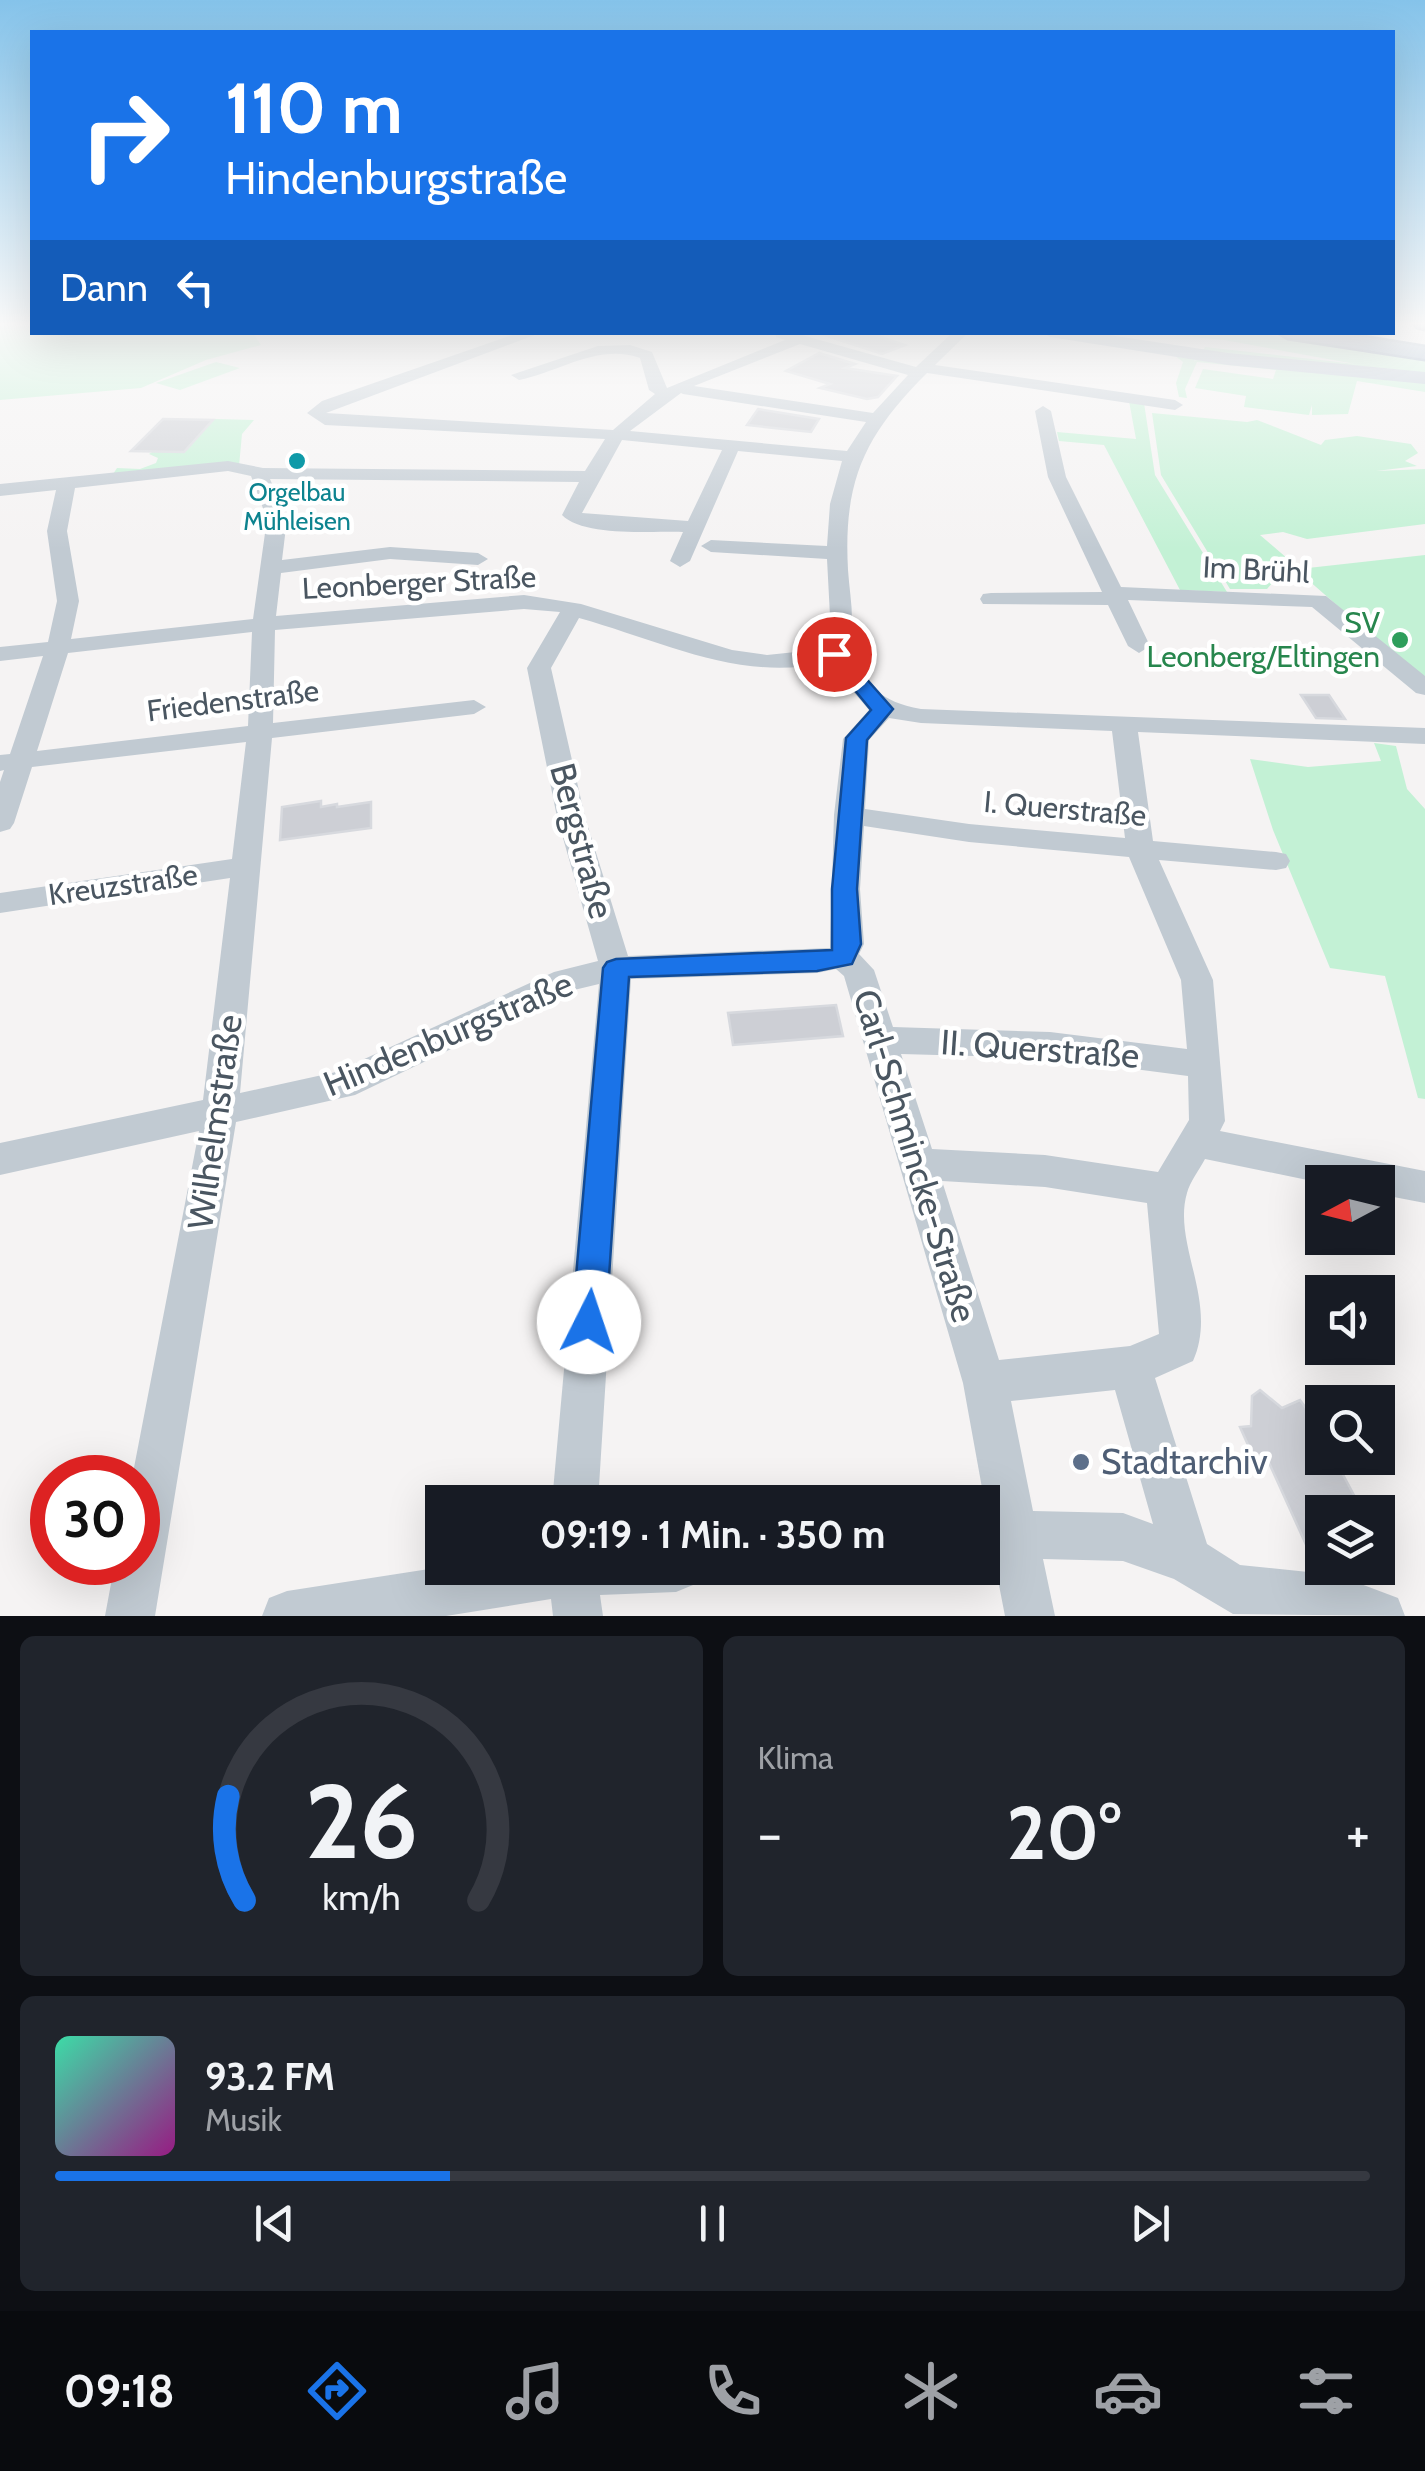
<!DOCTYPE html>
<html lang="de">
<head>
<meta charset="utf-8">
<style>
  body { margin:0; font-family:Cabin,sans-serif; background:#20242c; color:#f1f3f6; height:100vh; display:flex; flex-direction:column; font-size:38px; white-space:nowrap }
  * { box-sizing:border-box; margin:0 }
  p { font-size:32px; color:#9ea1a6 }
  .icon { flex:none; width:55px; height:55px; fill:none; stroke:currentColor; stroke-width:2; stroke-linecap:round; stroke-linejoin:round }
  .map { position:relative; height:1616px; overflow:hidden }
  .drawer { display:flex; flex-direction:column; gap:20px; padding:20px; background:#0d0f14; flex:1 }
  .drawer>* { flex:none }
  .hud { position:absolute; left:30px; top:30px; width:1365px; height:305px; border-radius:0px; box-shadow:0 10px 40px #0002; background:#1a73e8; color:#fff; overflow:hidden }
  .needle { width:65px; rotate:263deg }
  .tools { position:absolute; left:1305px; top:1165px; display:grid; gap:20px }
  .tools a { display:grid; place-items:center; width:90px; height:90px; border-radius:0px; background:#171b24; box-shadow:0 10px 40px #0002; font-size:50px }
  .speed { position:absolute; left:30px; top:1455px; display:flex; gap:20px; font-size:50px; font-weight:700; text-align:center }
  .speed>* { display:grid; place-content:center; width:130px; height:130px; border-radius:50%; background:#171b24; box-shadow:0 10px 40px #0002; line-height:1 }
  .speed .limit { border:15px solid #d22; background:#fff; color:#111 }
  .pin { position:absolute; display:grid; place-items:center; width:85px; height:85px; color:#fff; margin:-42px; border:5px solid #fff; border-radius:50%; box-shadow:0 2px 10px #0007 }
  .me { position:absolute; width:110px; margin:-55px; rotate:4deg; stroke-linejoin:round; filter:drop-shadow(0 0 8px #0008) }
  .turn { display:flex; align-items:center; gap:35px; height:210px; padding:0 30px; font-size:45px }
  .turn .icon { width:130px; height:130px; stroke-width:2.5 }
  .turn b { display:block; font-size:70px; line-height:85px }
  .then { display:flex; align-items:center; height:95px; padding:0 30px; background:#0003; gap:20px; font-size:38px }
  .big { font-size:75px; font-weight:700; line-height:1.1 }
  .drawer .card { flex:1; display:flex; flex-direction:column; justify-content:center; gap:15px; min-width:0; padding:0 35px; border-radius:15px; background:#20242c }
  .drawer .dial { align-items:center; gap:0 }
  .dial svg { height:260px; overflow:visible; fill:none; stroke:#363941; stroke-width:7; stroke-linecap:round; text-anchor:middle }
  .dial text { fill:#f1f3f6; stroke:none }
  .song { display:flex; align-items:center; gap:30px }
  .cover { width:120px; height:120px; border-radius:15px; background:linear-gradient(135deg,hsl(160 70% 55%),hsl(310 70% 35%)) }
  .played { height:10px; border-radius:5px; background:linear-gradient(90deg,#1a73e8 30%,#363941 30%) }
  .keys { display:flex; justify-content:space-around; direction:ltr }
  .heat { display:flex; justify-content:space-between; align-items:center; font-size:55px; direction:ltr }
  .drawer .tiles { flex:1; display:grid; gap:20px; grid-template-columns:1fr 1fr }
  .card:last-child { grid-column:span 2 }
  .trip { position:absolute; left:425px; top:1485px; width:575px; height:100px; border-radius:0px; background:#171b24; box-shadow:0 10px 40px #0002; font-weight:700; line-height:100px; text-align:center }
  .tabs { display:flex; height:160px; justify-content:space-around; align-items:center; background:#090b0e; color:#9ea1a6 }
  .tabs .icon { width:70px; height:70px }
  .tabs .current { color:#1a73e8 }
  .tabs b { font-size:45px; color:#f1f3f6 }
  .map>svg:first-child { display:block }
  .green { fill:#c3f1d5 }
  .building { fill:#cdcfd5; stroke:#d7d9de; stroke-width:2.5 }
  .lines { fill:none; stroke-linecap:round; stroke-linejoin:round }
  .highway-casing { stroke:#7690ad; stroke-width:5 }
  .minor { fill:#c1cad2; fill-rule:evenodd }
  .major { fill:#b3c2d1; fill-rule:evenodd }
  .highway { fill:#8ba5c1; fill-rule:evenodd }
  .route { fill:#1a73e8; stroke:#114b97; stroke-width:2.5 }
  .culture-dot { fill:#0f9aa8; stroke:#fff; stroke-width:4 }
  .leisure-dot { fill:#2e9e5b; stroke:#fff; stroke-width:4 }
  .service-dot { fill:#5c6f8a; stroke:#fff; stroke-width:4 }
  .labels { text-anchor:middle; stroke-width:9; stroke-linejoin:round; paint-order:stroke }
  .far-culture-label { font-size:25px; fill:#0d838f; stroke:#fff }
  .street-label { font-size:30px; fill:#4a5661; stroke:#fff }
  .leisure-label { font-size:30px; fill:#27864d; stroke:#fff; text-anchor:end }
  .near-street-label { font-size:35px; fill:#4a5661; stroke:#fff }
  .near-service-label { font-size:35px; fill:#4e5e75; stroke:#fff; text-anchor:start }
</style>
</head>
<body>
<div class="map">
<svg width="1425" height="1616" viewBox="0 0 1425 1616">
  <rect width="100%" height="100%" fill="#f5f3f3"/>
  <path class="green" d="M0,323H32V332L253,333L261,345L206,360L141,388L0,400Z
    M1153,333H1255L1425,360V376L1203,351L1205,347L1355,364L1224,340Z
    M1174,355L1194,358L1195,362L1196,357L1425,381V392L1357,381L1348,414L1312,415V405L1309,415L1244,407L1246,396L1195,388L1203,369L1273,379L1276,370L1197,362L1185,389L1187,398L1179,397L1176,383L1183,362Z
    M216,362L240,368L180,390L156,383Z
    M1129,401L1144,403L1155,475L1227,592L1180,590L1104,445L1059,441L1057,432L1136,439Z
    M1152,413L1247,422L1257,420L1321,445L1325,440L1357,436L1411,444L1418,453L1405,461L1417,466L1376,471L1425,469V524L1307,539L1283,532L1260,535L1288,559L1294,558L1267,589H1230L1161,475Z
    M215,419L254,420L242,434L239,466L109,480L117,468L140,469L156,463L158,458L149,454L152,452H185Z
    M1425,555V682L1300,573L1308,568Z
    M1374,743L1396,746L1407,789L1425,809V1099L1418,1098L1385,976L1330,968L1273,830L1250,759L1308,767L1381,761Z"/>
  <path class="building" d="M815,332H866L905,345L882,354Z
    M819,353L855,364L845,368L897,376L878,397L867,399L820,388L830,384L786,371Z
    M758,409L819,419L811,432L747,425Z
    M163,419L213,420L184,452L131,451Z
    M1301,695H1329L1345,719L1316,718Z
    M321,801V807L337,804V807L371,802V828L280,840L282,807Z
    M836,1005L843,1036L733,1045L728,1013Z
    M1260,1390L1282,1408L1300,1400L1322,1430V1458H1334L1363,1512H1322V1570L1317,1569L1265,1454L1253,1456L1240,1427L1251,1426L1252,1396Z"/>
  <g class="lines">
    <g class="highway-casing">
      <path id="highway" d="M1414,323H1425V329L1417,327Z
        M1278,332H1332L1425,347V359L1288,338Z"/>
    </g>
    <path class="minor" d="M521,332H543L326,413L613,430L655,394L649,390L640,358C599,343 559,372 519,380L511,375L598,346L630,345L652,352L667,388L785,340L776,337L775,332H791L916,367L953,332H969L935,365L1175,400L1183,405L1175,410L927,373C865,435 843,480 848,570C850,599 857,627 846,654C872,687 878,701 921,709L1425,728V744L1138,732L1153,841L1276,852L1286,854L1290,861L1286,868L1276,870L1159,860L1213,980L1225,1121L1220,1131L1425,1171V1203L1378,1194V1182L1322,1183L1205,1159C1199,1170 1190,1182 1187,1193C1172,1244 1219,1302 1193,1361L1155,1378L1207,1544L1240,1565L1337,1575L1398,1598L1405,1616L1233,1614L1174,1579L1123,1561L1043,1559L1055,1616H1005L998,1580H982L965,1573L963,1568H982V1532H990L963,1383L844,976L836,969L817,973L631,979L598,1502H552L599,984L574,990L355,1095L236,1122L155,1616H105L115,1562H138V1478H132L199,1131L0,1175V1143L203,1100L230,878L0,913V893L232,859L246,742L32,767L14,823L10,829L0,832V782L4,770L0,771V755L10,754L43,656L0,661V647L48,642L57,601L47,531L56,490L0,496V484L228,461L263,468L585,471L605,439L325,425L307,413L322,401ZM800,344L908,375L873,413L694,386ZM681,393L683,394L866,422L847,451L630,431ZM622,440L722,450L688,521L582,513ZM738,451L842,461L830,504L827,546L711,540L701,546L711,552L827,559L831,635L824,649L767,655L732,650L581,604L524,595L276,616L281,573L390,559L478,565L488,559L478,553L390,547L282,560L287,519L270,479L579,482L562,515C583,537 652,531 683,532L670,561L680,567L690,561ZM228,471L251,476L267,519L253,619L71,639L79,601L67,531L75,488ZM524,609L560,612L527,668L557,817L598,961L554,972L336,1072L240,1093L272,738L474,714L486,707L474,700L273,723L275,630ZM579,618C662,641 741,683 828,662L869,710L843,739L834,815L830,948L628,956L585,817L551,668ZM252,632L248,726L37,751L68,653ZM889,718L921,723L1112,731L1125,838L969,824L865,809L869,740ZM864,826L969,842L1129,857L1181,980L1187,1049L1050,1032L893,1027L874,970L859,954L864,944L860,889ZM901,1054L1050,1058L1188,1076L1189,1120L1158,1172L1045,1155L932,1149ZM942,1181L1045,1187L1147,1203L1159,1334L1130,1346L999,1360ZM1115,1390L1153,1524L1123,1513L1033,1511L1011,1401Z
      M1043,406L1051,411L1066,477L1121,587L1326,596L1425,676V695L1416,693L1312,607L1128,600L1150,646L1139,653L1128,646L1108,605L983,604L980,599L983,594L991,593L1102,592L1048,477L1035,411Z
      M442,1567L700,1568L693,1585L676,1592L600,1595L603,1616H553L551,1599L446,1616H262L269,1598L287,1591Z"/>
    <path class="major" d="M1041,332H1089L1228,353L1425,372V384L1228,365L1050,337Z"/>
    <use href="#highway" class="highway"/>
  </g>
  <linearGradient id="sky" x2="0" y2="1"><stop stop-color="#85c3ea"/><stop offset="0.59" stop-color="#fafafa"/><stop offset="1" stop-color="#fafafa" stop-opacity="0"/></linearGradient>
  <rect width="1425" height="549" fill="url(#sky)"/>
  <path class="route" d="M834,648L841,650L893,709L867,740L857,889L861,944L852,964L817,971L629,977L606,1322L601,1334L589,1339L577,1334L572,1322L603,968L607,962L616,959L832,950V889L846,738L871,710L825,654Z"/>
  <circle class="culture-dot" cx="297" cy="461" r="10"/>
  <circle class="leisure-dot" cx="1400" cy="640" r="10"/>
  <circle class="service-dot" cx="1081" cy="1462" r="10"/>
  <g class="labels">
    <g class="far-culture-label">
      <text x="297" y="501">Orgelbau<tspan x="297" dy="29">Mühleisen</tspan></text>
    </g>
    <g class="street-label">
      <text transform="translate(1256 570) rotate(3)" y="10">Im Brühl</text>
      <text transform="translate(419 583) rotate(-3)" y="10">Leonberger Straße</text>
      <text transform="translate(233 701) rotate(-7)" y="10">Friedenstraße</text>
      <text transform="translate(1065 809) rotate(5)" y="10">I. Querstraße</text>
      <text transform="translate(123 885) rotate(-8)" y="10">Kreuzstraße</text>
    </g>
    <g class="leisure-label">
      <text x="1380" y="633">SV<tspan x="1380" dy="34">Leonberg/Eltingen</tspan></text>
    </g>
    <g class="near-street-label">
      <text transform="translate(582 841) rotate(75)" y="12">Bergstraße</text>
      <text transform="translate(448 1034) rotate(-23)" y="12">Hindenburgstraße</text>
      <text transform="translate(1040 1049) rotate(4)" y="12">II. Querstraße</text>
      <text transform="translate(215 1122) rotate(-82)" y="12">Wilhelmstraße</text>
      <text transform="translate(915 1156) rotate(73)" y="12">Carl-Schmincke-Straße</text>
    </g>
    <g class="near-service-label">
      <text x="1101" y="1474">Stadtarchiv</text>
    </g>
  </g>
</svg>
<div class="tools">
<a><svg class="needle" viewBox="-14 -14 28 28"><path d="M0-13l5 13h-10z" fill="#e53935"/><path d="M0 13l5-13h-10z" fill="#9ea1a6"/></svg></a>
<a><svg class="icon" aria-label="sound" viewBox="0 0 24 24"><path d="M4 9h4l5-4v14l-5-4H4zM17 9q2 3 0 6"/></svg></a>
<a><svg class="icon" aria-label="search" viewBox="0 0 24 24"><circle cx="10" cy="10" r="6"/><path d="M15 15l6 6"/></svg></a>
<a><svg class="icon" aria-label="layers" viewBox="0 0 24 24"><path d="M12 4l9 5-9 5-9-5zM3 14l9 5 9-5"/></svg></a>
</div>
<div class="speed"><div class="limit">30</div></div>
<div class="pin" style="left:834px;top:654px;background:#d93025"><svg class="icon" aria-label="arrive" viewBox="0 0 24 24"><path d="M6 21V4h12l-3 4 3 4H6"/></svg></div>
<svg class="me" style="left:589px;top:1322px" viewBox="-20 -20 40 40"><circle r="19" fill="#fff"/><path d="M0-13L10 11 0 6-10 11z" fill="#1a73e8"/></svg>
<div class="trip">09:19 · 1 Min. · 350 m</div>
<div class="hud">
<div class="turn"><svg class="icon" aria-label="right" viewBox="0 0 24 24"><path d="M7 20v-9h11M14 6l5 5-5 5"/></svg><div><b>110 m</b>Hindenburgstraße</div></div>
<div class="then">Dann<svg class="icon" aria-label="left" viewBox="0 0 24 24"><path d="M17 20v-9H6M10 6l-5 5 5 5"/></svg></div>
</div>
</div>
<section class="drawer">
<div class="tiles">
<div class="card dial"><svg viewBox="0 0 100 80">
<path d="M14 69A42 42 0 1 1 86 69"/>
<path d="M14 69A42 42 0 0 1 9 37" stroke="#1a73e8"/>
<text x="50" y="56" font-size="32" font-weight="700">26</text>
<text x="50" y="72" font-size="11">km/h</text>
</svg></div>
<div class="card"><p>Klima</p>
<div class="heat"><a>−</a><b class="big">20°</b><a>+</a></div>
</div>
<div class="card">
<div class="song"><i class="cover"></i><div><b>93.2 FM</b><p>Musik</p></div></div>
<div class="played"></div>
<div class="keys"><svg class="icon" aria-label="previous" viewBox="0 0 24 24"><path d="M18 5L8 12l10 7zM5 5v14"/></svg><svg class="icon" aria-label="pause" viewBox="0 0 24 24"><path d="M8 5v14M16 5v14"/></svg><svg class="icon" aria-label="next" viewBox="0 0 24 24"><path d="M6 5l10 7-10 7zM19 5v14"/></svg></div>
</div>
</div>
</section>
<nav class="tabs">
<b>09:18</b>
<svg class="icon current" aria-label="directions" viewBox="0 0 24 24"><path d="M12 3l9 9-9 9-9-9zM9 14v-3h6M13 9l2 2-2 2"/></svg>
<svg class="icon" aria-label="music" viewBox="0 0 24 24"><path d="M9 18V5l10-2v13"/><circle cx="6" cy="18" r="3"/><circle cx="16" cy="16" r="3"/></svg>
<svg class="icon" aria-label="phone" viewBox="0 0 24 24"><path d="M5 4h4l2 5-3 2q2 4 5 5l2-3 5 2v4C11 20 4 13 5 4z"/></svg>
<svg class="icon" aria-label="climate" viewBox="0 0 24 24"><path d="M12 3v18M4 7l16 10M4 17L20 7"/></svg>
<svg class="icon" aria-label="car" viewBox="0 0 24 24"><path d="M5 17H2v-5l4-1 3-4h7l3 4 3 1v5h-3M9 17h6M6 11h13"/><circle cx="7" cy="17" r="2"/><circle cx="17" cy="17" r="2"/></svg>
<svg class="icon" aria-label="filters" viewBox="0 0 24 24"><path d="M4 7h16M4 17h16"/><circle cx="9" cy="7" r="2"/><circle cx="15" cy="17" r="2"/></svg>
</nav>
</body>
</html>
